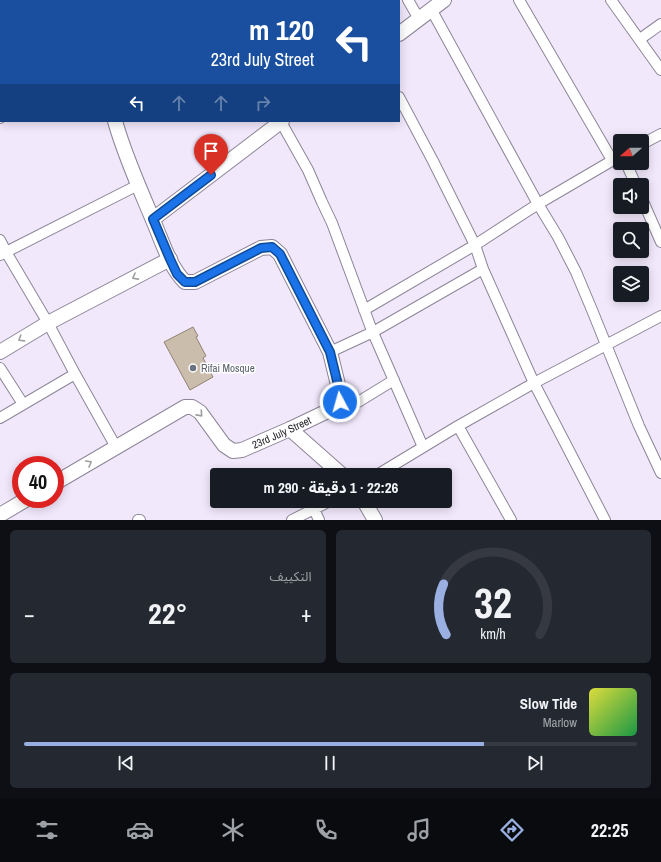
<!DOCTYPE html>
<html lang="ar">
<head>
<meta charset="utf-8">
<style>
  body { margin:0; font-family:"Archivo Narrow","Noto Sans Arabic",sans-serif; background:#242831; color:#f1f3f6; direction:rtl; height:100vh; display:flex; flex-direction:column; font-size:15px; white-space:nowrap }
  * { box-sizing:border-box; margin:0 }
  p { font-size:13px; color:#9ea1a6 }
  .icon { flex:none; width:22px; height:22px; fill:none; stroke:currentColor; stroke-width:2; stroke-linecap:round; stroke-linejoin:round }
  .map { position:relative; height:520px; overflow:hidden; direction:ltr }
  .details { display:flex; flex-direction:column; gap:10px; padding:10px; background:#0d0f14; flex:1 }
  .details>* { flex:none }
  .hud { position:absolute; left:0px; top:0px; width:400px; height:122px; box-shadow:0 2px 10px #0003; direction:rtl; background:#1a4fa0; color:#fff; overflow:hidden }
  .needle { width:26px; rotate:249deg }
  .buttons { position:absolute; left:613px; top:134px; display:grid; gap:8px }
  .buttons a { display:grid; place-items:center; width:36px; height:36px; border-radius:4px; background:#171b24; box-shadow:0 2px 10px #0003; font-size:20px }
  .speed { position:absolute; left:12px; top:456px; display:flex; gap:8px; font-size:20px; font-weight:700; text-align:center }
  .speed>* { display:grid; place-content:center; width:52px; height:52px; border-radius:50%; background:#171b24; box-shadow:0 2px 10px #0003; line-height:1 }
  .speed .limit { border:6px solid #d22; background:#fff; color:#111 }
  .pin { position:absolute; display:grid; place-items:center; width:34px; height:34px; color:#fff; margin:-41px -17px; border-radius:50% 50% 50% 0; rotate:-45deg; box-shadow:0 0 4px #0007 }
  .pin .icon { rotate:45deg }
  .me { position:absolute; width:44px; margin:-22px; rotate:354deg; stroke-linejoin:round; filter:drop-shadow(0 0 3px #0008) }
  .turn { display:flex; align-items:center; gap:14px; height:84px; padding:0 20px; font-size:18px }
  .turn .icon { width:52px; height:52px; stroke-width:2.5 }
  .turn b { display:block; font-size:28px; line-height:34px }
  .lanes { display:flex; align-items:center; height:38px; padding:0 20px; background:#0003; justify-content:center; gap:20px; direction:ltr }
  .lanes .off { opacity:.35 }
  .big { font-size:30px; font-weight:700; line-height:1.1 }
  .details .tile { flex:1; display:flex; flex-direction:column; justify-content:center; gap:6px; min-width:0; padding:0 14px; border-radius:6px; background:#242831 }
  .details .dial { align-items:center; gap:0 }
  .dial svg { height:104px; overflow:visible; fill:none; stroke:#363941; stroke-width:7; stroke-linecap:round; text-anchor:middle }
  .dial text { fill:#f1f3f6; stroke:none }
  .song { display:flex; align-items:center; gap:12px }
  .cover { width:48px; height:48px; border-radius:6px; background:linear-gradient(135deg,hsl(60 70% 55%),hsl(140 70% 35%)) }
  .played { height:4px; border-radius:2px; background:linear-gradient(90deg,#9ab0e3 75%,#363941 75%) }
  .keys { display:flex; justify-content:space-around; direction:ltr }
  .heat { display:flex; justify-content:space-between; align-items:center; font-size:22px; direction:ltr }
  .details .tiles { flex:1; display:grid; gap:10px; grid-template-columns:1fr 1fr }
  .tile:last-child { grid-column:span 2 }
  .trip { position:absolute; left:210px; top:468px; width:242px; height:40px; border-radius:4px; background:#171b24; box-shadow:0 2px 10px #0003; font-weight:700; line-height:40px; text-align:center; direction:rtl }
  .dock { display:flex; height:64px; justify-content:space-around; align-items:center; background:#090b0e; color:#9ea1a6 }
  .dock .icon { width:28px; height:28px }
  .dock .current { color:#9ab0e3 }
  .dock b { font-size:18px; color:#f1f3f6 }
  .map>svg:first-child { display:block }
  .building { fill:#cbbdab; stroke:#908373 }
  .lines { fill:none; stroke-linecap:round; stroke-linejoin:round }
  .street-casing { stroke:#8d8597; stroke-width:12 }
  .secondary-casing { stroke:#8d8597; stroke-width:16 }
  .street { stroke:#fff; stroke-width:10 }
  .secondary { stroke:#fff; stroke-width:14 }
  .oneway { stroke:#9f9ea1 }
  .route-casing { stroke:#114b97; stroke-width:10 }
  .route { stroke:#1a73e8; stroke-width:7 }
  .worship-dot { fill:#6b7280; stroke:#fff; stroke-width:1.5 }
  .labels { text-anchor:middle; stroke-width:3; stroke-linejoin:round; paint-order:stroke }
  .worship-label { font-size:11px; fill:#5b616d; stroke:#fff; text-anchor:start }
  .street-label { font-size:11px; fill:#2a272e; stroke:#fff }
</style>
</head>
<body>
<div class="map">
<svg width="661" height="520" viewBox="0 0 661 520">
  <rect width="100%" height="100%" fill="#f2e8fc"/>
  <path class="building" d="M193,327L198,336L196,337L206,356L203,358L213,377L190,390L164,342Z"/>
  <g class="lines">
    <g class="street-casing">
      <path id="street" d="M29,0V1
        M242,0L243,1
        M327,0V1
        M408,0L419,19
        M519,0L612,160
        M611,0L661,70
        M61,1L63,0
        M431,9L538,204L558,237L576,272L592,310L639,426L661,473
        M0,31H1
        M640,39L661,24
        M399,97L433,161L475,245L483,269L534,383L605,520
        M0,118L1,117
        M281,122L308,170L322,202L332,223L371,328L423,447
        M642,144L661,134
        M626,163L636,185
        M642,199L661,242
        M0,240L6,252L48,323L75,374L116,447
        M0,255L138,185
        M364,310L475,245L538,204L620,156
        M330,352L373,332L483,269
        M0,368L23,404
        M334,409L358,402L394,380
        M0,418L75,374
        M458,426L511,520
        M377,475L458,426L534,383L661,316
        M314,509L319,520
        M138,520H140
        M292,520L330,501"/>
    </g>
    <g class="secondary-casing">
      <g id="secondary">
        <path d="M95,0V1"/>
        <path d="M399,34L444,0"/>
        <path d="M153,219L282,121"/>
        <path d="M0,352L48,323L170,259"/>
        <path d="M290,429L342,475"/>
        <path id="s1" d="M55,483L185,407H192L200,412L224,445L233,451L242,450L290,429L332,409L340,402V393L330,352L280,254L272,247L261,248L195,282H185C170,267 163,244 155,225C141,191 125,157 115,121"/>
        <path d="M364,501L375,520"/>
        <path d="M0,515L27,499"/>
      </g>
    </g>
    <use href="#street" class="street"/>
    <use href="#secondary" class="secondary"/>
  </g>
  <defs><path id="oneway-chevron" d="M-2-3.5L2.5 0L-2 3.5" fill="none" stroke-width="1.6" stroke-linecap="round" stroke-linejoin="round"/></defs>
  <g class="oneway">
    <use href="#oneway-chevron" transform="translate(135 277) rotate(152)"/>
    <use href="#oneway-chevron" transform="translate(21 339) rotate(148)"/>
    <use href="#oneway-chevron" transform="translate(200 414) rotate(48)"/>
    <use href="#oneway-chevron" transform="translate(89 463) rotate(-30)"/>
  </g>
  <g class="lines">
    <g class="route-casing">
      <path id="route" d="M211,175L153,219L170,259L177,274L185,282H195L261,248L272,247L280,254L330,352L340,393V402"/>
    </g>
    <use href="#route" class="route"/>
  </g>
  <circle class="worship-dot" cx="193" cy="368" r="4"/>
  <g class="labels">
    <g class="worship-label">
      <text x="201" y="372">Rifai Mosque</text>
    </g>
    <g class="street-label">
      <text dy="4" stroke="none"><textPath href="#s1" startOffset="271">23rd July Street</textPath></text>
    </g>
  </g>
</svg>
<div class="buttons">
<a><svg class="needle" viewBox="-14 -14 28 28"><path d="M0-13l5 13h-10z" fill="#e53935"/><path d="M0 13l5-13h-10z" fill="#9ea1a6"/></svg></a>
<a><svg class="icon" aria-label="sound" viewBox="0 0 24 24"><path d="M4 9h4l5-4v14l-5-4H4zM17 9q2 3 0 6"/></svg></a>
<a><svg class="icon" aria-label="search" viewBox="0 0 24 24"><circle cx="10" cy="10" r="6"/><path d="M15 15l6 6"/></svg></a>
<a><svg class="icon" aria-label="layers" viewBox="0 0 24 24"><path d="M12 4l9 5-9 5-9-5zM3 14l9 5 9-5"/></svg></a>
</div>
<div class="speed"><div class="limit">40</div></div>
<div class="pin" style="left:211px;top:175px;background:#d93025"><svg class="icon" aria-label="arrive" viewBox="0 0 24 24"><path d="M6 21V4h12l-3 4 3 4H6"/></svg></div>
<svg class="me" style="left:340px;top:402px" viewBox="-20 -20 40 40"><circle r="17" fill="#1a73e8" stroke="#fff" stroke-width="3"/><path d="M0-11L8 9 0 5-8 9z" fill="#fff"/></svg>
<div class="trip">22:26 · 1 دقيقة · 290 m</div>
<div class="hud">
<div class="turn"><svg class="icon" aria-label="left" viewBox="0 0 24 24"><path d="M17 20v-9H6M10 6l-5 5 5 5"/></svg><div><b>120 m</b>23rd July Street</div></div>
<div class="lanes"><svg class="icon" aria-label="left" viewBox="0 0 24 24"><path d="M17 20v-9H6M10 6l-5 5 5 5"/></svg><svg class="icon off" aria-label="ahead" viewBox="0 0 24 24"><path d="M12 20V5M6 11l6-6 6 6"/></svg><svg class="icon off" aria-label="ahead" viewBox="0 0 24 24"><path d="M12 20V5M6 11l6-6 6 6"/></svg><svg class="icon off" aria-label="right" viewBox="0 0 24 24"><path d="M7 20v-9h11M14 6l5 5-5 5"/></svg></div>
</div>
</div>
<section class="details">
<div class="tiles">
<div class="tile dial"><svg viewBox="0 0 100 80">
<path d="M14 69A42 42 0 1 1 86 69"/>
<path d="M14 69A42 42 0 0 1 12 30" stroke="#9ab0e3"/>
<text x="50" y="56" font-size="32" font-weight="700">32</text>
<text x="50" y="72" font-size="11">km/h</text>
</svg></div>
<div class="tile"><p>التكييف</p>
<div class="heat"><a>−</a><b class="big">22°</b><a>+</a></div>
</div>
<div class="tile">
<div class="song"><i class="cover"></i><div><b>Slow Tide</b><p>Marlow</p></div></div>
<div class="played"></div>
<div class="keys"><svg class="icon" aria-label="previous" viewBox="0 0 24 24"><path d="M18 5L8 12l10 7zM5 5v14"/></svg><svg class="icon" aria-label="pause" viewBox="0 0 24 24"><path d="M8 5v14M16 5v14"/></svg><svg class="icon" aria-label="next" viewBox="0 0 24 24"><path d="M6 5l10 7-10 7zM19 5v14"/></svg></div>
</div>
</div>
</section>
<nav class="dock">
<b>22:25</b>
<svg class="icon current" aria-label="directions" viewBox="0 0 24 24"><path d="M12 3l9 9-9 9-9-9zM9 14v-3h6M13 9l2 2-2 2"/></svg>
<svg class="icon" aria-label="music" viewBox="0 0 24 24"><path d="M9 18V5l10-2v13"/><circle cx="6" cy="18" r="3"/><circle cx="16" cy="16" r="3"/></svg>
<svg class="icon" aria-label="phone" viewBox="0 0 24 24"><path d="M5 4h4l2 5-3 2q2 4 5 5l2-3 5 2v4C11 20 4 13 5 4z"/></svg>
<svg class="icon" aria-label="climate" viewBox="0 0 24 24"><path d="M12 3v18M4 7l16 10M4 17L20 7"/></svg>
<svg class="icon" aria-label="car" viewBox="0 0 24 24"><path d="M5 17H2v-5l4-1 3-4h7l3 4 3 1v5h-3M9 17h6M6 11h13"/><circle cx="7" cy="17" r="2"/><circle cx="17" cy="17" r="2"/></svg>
<svg class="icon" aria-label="filters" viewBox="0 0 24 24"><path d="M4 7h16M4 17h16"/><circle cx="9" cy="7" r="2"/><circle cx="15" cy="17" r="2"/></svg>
</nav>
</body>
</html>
